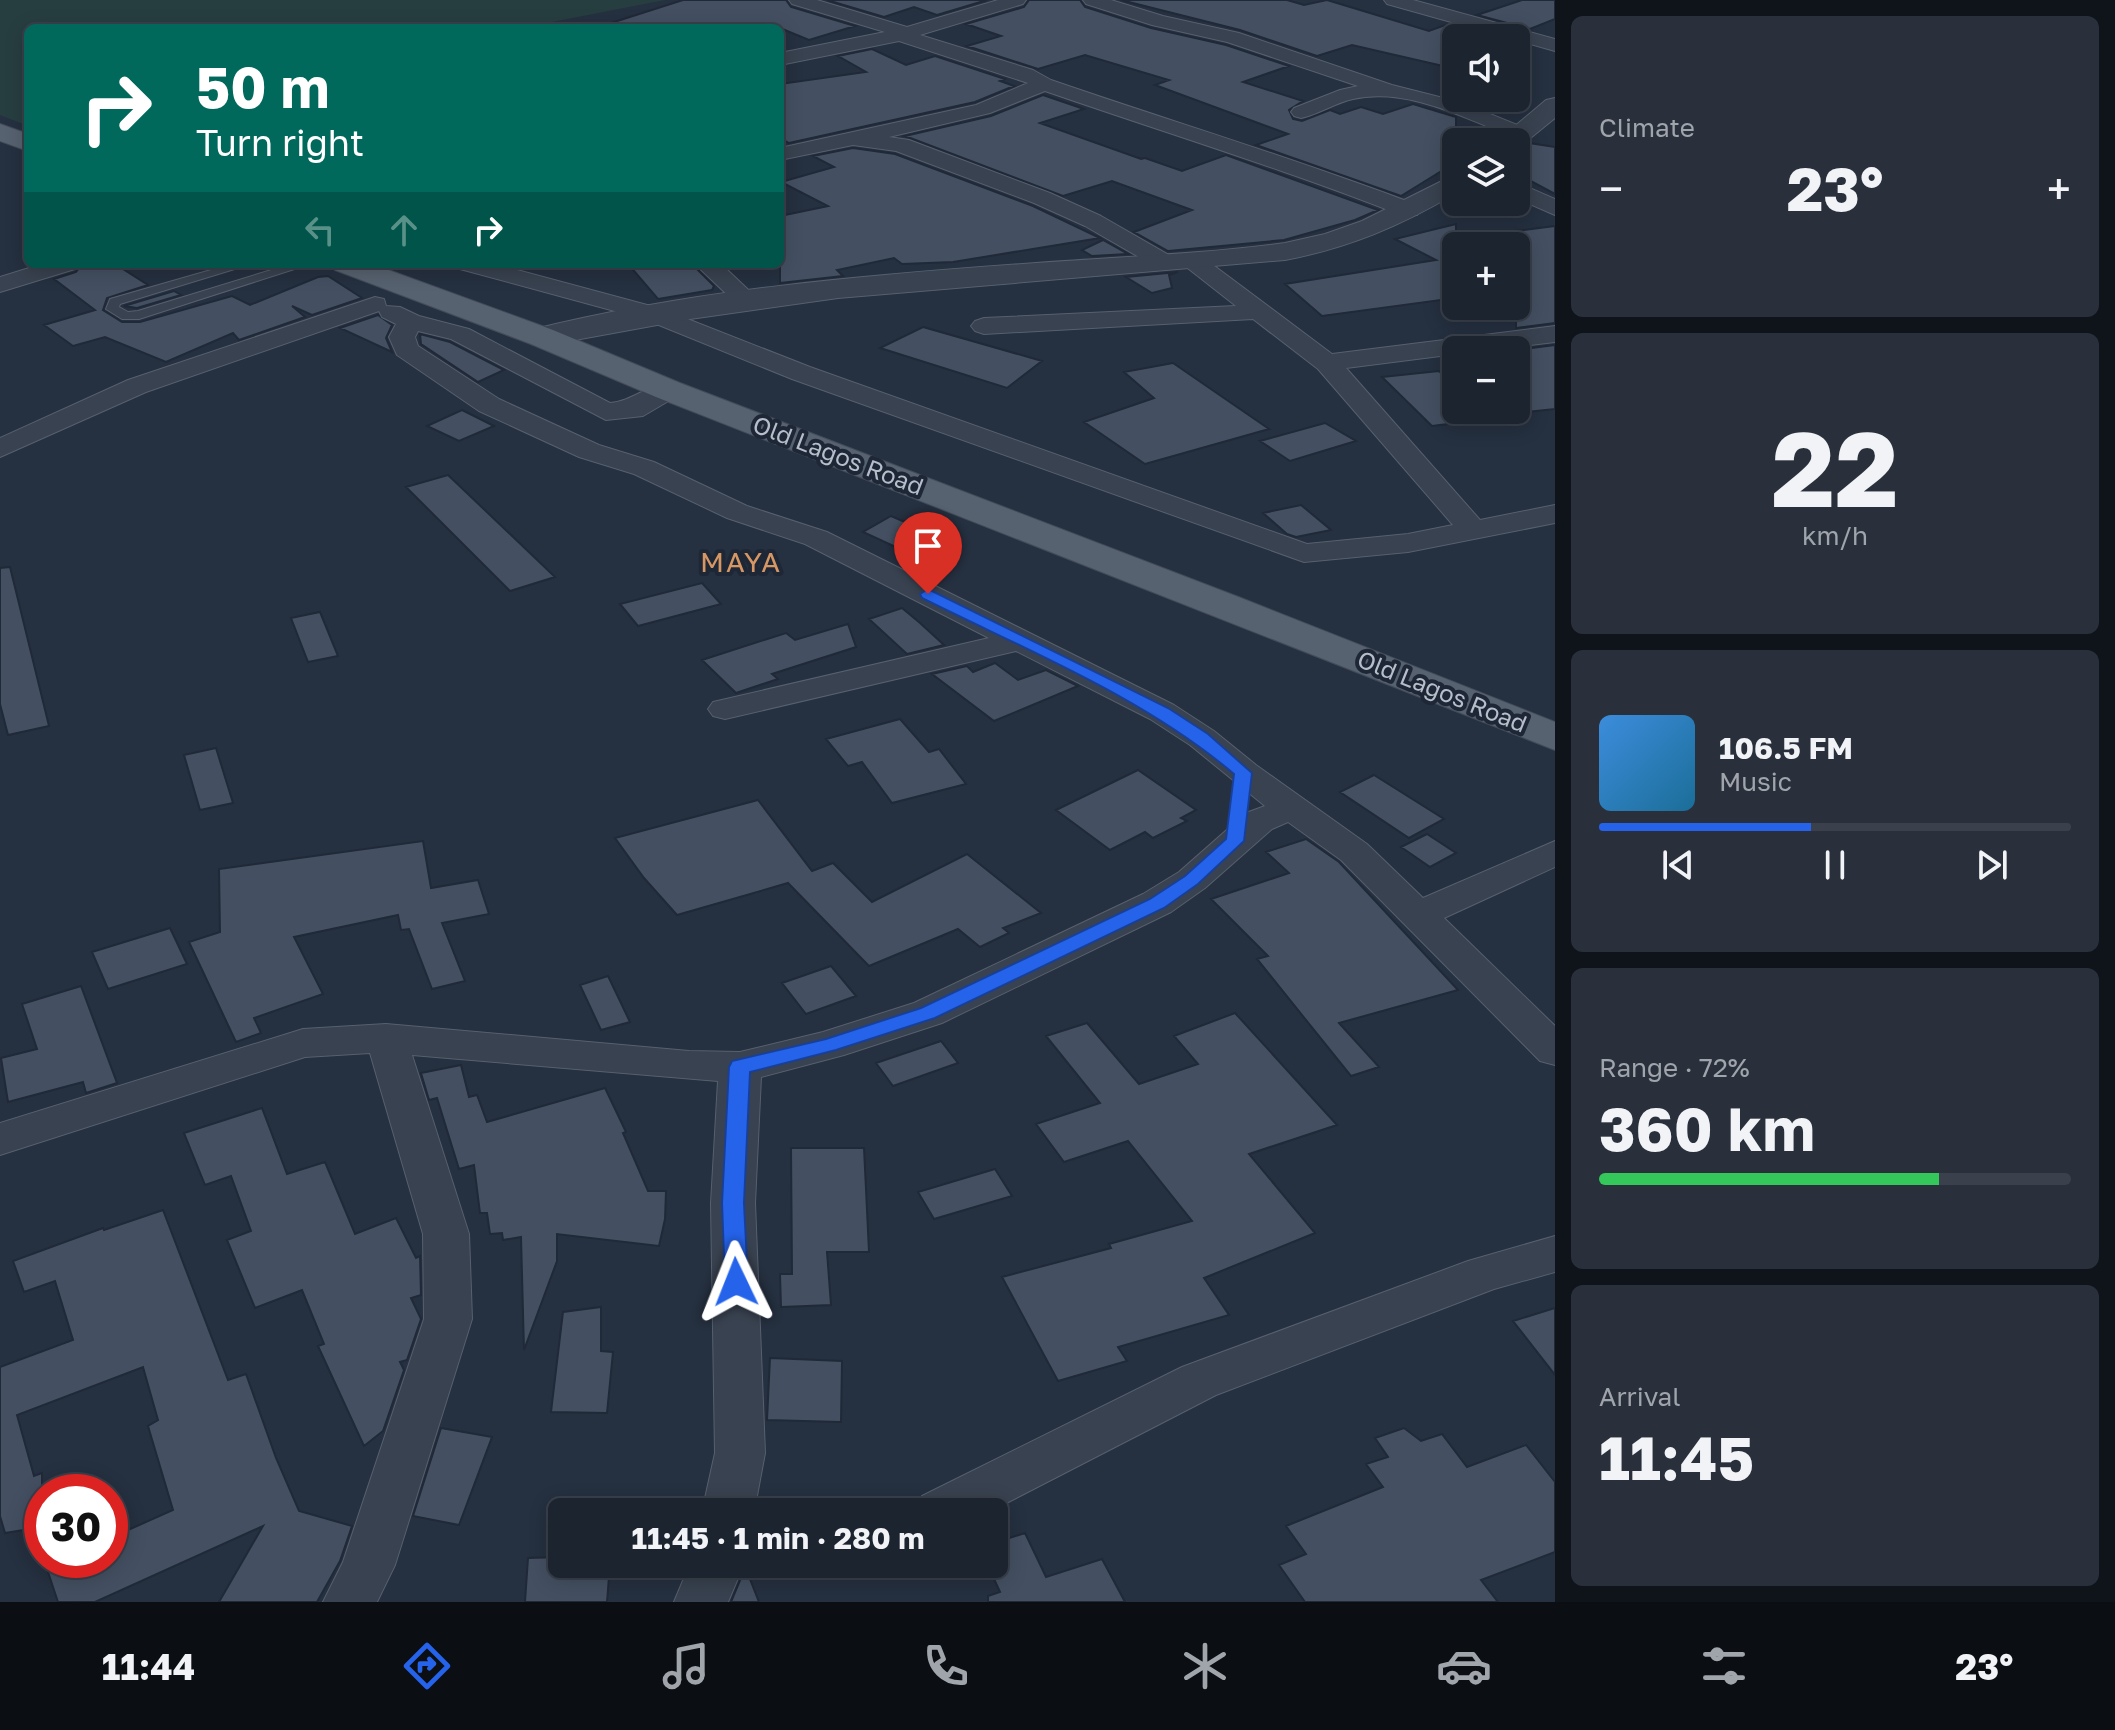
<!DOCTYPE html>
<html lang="en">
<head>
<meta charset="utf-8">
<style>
  body { margin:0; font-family:"Golos Text",sans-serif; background:#29303c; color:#f1f3f6; height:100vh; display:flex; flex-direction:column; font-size:30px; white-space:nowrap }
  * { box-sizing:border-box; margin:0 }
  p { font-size:26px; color:#a0a4ab }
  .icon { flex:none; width:44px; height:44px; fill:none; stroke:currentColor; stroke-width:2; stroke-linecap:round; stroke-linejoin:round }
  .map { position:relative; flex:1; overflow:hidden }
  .panel { display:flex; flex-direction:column; gap:16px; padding:16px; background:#0f141a; width:560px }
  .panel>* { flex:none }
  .top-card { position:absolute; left:24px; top:24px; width:760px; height:244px; border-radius:12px; box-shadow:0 4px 20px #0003,0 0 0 2px #3a414c; background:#00695c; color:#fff; overflow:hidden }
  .fabs { position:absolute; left:1442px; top:24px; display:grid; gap:16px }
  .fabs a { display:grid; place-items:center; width:88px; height:88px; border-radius:12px; background:#1c2430; box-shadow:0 4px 20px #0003,0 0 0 2px #3a414c; font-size:40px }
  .speed { position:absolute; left:24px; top:1474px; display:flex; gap:16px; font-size:40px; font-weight:700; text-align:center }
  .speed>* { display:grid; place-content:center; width:104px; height:104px; border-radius:50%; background:#1c2430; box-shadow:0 4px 20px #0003,0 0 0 2px #3a414c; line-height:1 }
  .speed .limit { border:12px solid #d22; background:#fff; color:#111 }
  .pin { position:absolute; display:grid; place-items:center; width:68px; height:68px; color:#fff; margin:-82px -34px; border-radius:50% 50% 50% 0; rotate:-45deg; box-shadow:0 0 8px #0007 }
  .pin .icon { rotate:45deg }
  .me { position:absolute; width:88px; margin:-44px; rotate:358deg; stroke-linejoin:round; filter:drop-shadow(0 0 6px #0008) }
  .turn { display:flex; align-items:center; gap:28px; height:168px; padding:0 40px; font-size:36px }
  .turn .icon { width:104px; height:104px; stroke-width:2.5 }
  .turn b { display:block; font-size:56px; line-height:68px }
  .lanes { display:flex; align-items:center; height:76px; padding:0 40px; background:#0003; justify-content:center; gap:40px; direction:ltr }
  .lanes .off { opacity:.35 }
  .big { font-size:60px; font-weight:700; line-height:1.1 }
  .panel .tile { flex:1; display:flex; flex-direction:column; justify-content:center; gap:12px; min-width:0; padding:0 28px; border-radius:12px; background:#29303c }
  .panel .dial { align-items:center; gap:0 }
  .dial b { font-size:104px; line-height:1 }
  .song { display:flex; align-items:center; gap:24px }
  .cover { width:96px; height:96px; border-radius:12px; background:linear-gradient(135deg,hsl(210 70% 55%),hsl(200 70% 35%)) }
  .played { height:8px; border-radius:4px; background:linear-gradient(90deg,#2563eb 45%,#3a414c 45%) }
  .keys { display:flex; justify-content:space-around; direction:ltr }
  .heat { display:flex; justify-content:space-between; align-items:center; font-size:44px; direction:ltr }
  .charge { height:12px; border-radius:6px; background:linear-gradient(90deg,#34c759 72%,#3a414c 0) }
  .trip { position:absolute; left:548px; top:1498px; width:460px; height:80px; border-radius:12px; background:#1c2430; box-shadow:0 4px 20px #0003,0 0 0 2px #3a414c; font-weight:700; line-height:80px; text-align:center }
  .menu { display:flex; height:128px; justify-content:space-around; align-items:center; background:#0b0e13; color:#a0a4ab }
  .menu .icon { width:56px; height:56px }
  .menu .current { color:#2563eb }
  .menu b { font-size:36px; color:#f1f3f6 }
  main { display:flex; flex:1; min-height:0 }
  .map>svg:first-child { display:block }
  .green { fill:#273e41 }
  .building { fill:#445062; stroke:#202937; stroke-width:2 }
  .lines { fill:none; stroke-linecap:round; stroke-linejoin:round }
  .service-casing { stroke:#57606e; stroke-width:2 }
  .minor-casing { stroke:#57606e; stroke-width:2 }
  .tertiary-casing { stroke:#57606e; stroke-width:2 }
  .primary-casing { stroke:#434b59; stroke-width:2 }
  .service { fill:#394250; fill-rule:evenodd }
  .minor { fill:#394250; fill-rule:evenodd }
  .tertiary { fill:#394250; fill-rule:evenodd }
  .primary { fill:#576270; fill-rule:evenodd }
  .route { fill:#2563eb; stroke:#184099; stroke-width:2 }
  .labels { text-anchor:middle; stroke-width:8; stroke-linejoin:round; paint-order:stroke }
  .street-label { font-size:24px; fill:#b6becb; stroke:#1e2735 }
  .quarter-label { font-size:28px; letter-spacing:2px; fill:#d79765; stroke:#1e2735 }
</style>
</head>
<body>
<main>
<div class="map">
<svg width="1555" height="1602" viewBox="0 0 1555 1602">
  <rect width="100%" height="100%" fill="#253040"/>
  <path class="green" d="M0,0H665L521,28H28V126L0,115Z"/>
  <path class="building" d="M683,0H786L791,7L855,26L809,40L780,28H611V23Z
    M827,0H987L937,15L914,7L884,17Z
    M1029,0H1080L1085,7L1151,28L1226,45L1289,66L1243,82L1303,101L1289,110L1293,119L1302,121L1330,110L1340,114L1361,107L1383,114L1413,104L1456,117V130L1497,137L1493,142L1456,141V162L1401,196L1256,145L1288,134L1155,85L1169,80L1085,55L1038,69L967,46L1001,36L966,24L1024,7Z
    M1121,0H1287L1304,5L1327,0L1429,31L1448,24L1493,37L1456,27V69L1352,45L1317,56L1240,30Z
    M1522,0H1555V19L1530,29L1477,15Z
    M872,49L906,65L935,56L1005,79L1000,81L1014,86L975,102L789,143L780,138V84L866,72L838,56Z
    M1043,95L1084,109L1040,123L1141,159L1145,158L1182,171L1226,155L1378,210L1355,220L1284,240L1168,251L1134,232L1192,210L1112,181L1063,196L905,136L991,116Z
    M1529,143L1555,147V194L1516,173V150Z
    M853,148L895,154L1033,206L1100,238L953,262L902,264L894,258L837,270L843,276L780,283V216L828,206L781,182L834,167L813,156Z
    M1456,224V298L1322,316L1285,284L1436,260L1395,239Z
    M1555,226V323L1516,328V231Z
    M1103,240L1128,254L1092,256L1082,250Z
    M82,264H115L148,285L107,298L103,310L122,322H140L232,296L250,305L318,277L328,276L362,298L312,315L292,306L305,317L239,340L233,333L166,362L105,337L73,346L44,325L95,310L54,279L76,272Z
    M628,264H692L714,286L712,290L658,299Z
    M1178,272L1169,275L1172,288L1152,293L1126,277Z
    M174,291L181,295L137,308L124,306Z
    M378,315L392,325L386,338L392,352L340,328Z
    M923,327L1042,361L1007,388L880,348Z
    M420,334L450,342L504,370L478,382L421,344Z
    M1555,345V409L1516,413V350Z
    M1173,363L1269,429L1145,464L1084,422L1154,398L1124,372Z
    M1439,371L1456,387V423L1432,426L1382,377Z
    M462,410L494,426L459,441L427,426Z
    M1325,423L1356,441L1290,461L1260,441Z
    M448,475L555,577L510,591L406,487Z
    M1301,505L1331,530L1296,537L1287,534L1263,513Z
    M891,516L928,532L900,549L863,532Z
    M10,567L49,726L8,735L0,704V568Z
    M702,583L721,604L638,626L620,604Z
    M902,608L920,623L944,645L907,654L869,619Z
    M320,612L338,656L308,662L291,618Z
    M848,624L856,647L772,674L778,679L736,693L702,660L786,633L795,640Z
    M995,663L1018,680L1046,670L1078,686L994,721L932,674L967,666L973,672Z
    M900,719L929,752L939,749L966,784L892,803L862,762L848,766L826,739Z
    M216,748L233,803L200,810L184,755Z
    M1138,770L1196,810L1181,818L1187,821L1153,838L1145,832L1110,850L1056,810Z
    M1374,775L1444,819L1409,838L1340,792Z
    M758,800L812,871L833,863L872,902L967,854L1041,913L1003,928L1009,933L980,947L958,929L869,966L788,883L677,915L644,878L615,838Z
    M1427,834L1456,853L1430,867L1401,847Z
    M1306,839L1339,862L1458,990L1339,1023L1379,1067L1351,1076L1257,959L1268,956L1211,899L1289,873L1266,852Z
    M423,841L431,888L478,880L489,914L442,923L465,981L432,989L409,929L401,930L398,915L294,937L323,994L254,1018L261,1033L236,1042L189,942L220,932L219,869Z
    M170,928L187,964L108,989L92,952Z
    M831,966L856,996L806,1014L782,983Z
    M608,976L630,1022L601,1030L580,985Z
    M81,986L117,1083L86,1093L83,1082L8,1102L1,1058L37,1049L22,1004Z
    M1235,1013L1337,1125L1249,1154L1315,1233L1204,1278L1229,1315L1118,1347L1127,1361L1058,1381L1002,1277L1111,1248L1109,1244L1192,1221L1128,1141L1064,1162L1036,1124L1100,1103L1046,1036L1087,1023L1139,1084L1198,1064L1174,1036Z
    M941,1041L958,1063L893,1086L876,1063Z
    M461,1065L469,1097L477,1095L487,1122L605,1088L626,1132L623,1133L648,1191H666L665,1219L659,1246L557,1234V1261L524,1350L521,1237L503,1240L502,1233L490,1234L487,1213H480L474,1165L459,1169L437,1098L429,1100L421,1073Z
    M262,1108L287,1174L325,1162L355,1234L396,1218L416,1258L420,1256L421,1295L411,1298L421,1319L407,1360L400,1362L404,1370L383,1431L364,1446L318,1346L324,1344L302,1290L255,1308L227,1240L251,1231L231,1176L205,1185L184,1133Z
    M791,1148H864L869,1252H827L831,1305L781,1307L780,1274H792Z
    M995,1169L1012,1196L934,1219L918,1192Z
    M163,1210L228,1380L246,1374L276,1458L299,1511L352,1526L340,1561L317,1602H219L263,1526L95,1602H58L44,1560H110V1538L173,1510L148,1426L158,1420L143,1367L17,1415L34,1476L42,1473V1527L5,1533L0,1516V1367L73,1340L55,1281L24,1292L13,1261L103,1228L104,1230Z
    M601,1307V1351L613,1352L607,1413L551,1412L563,1312Z
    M1555,1308V1375L1513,1321Z
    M770,1358L842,1361L841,1422L767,1420Z
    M441,1428L492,1437L459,1525L413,1516Z
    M1404,1428L1421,1441L1442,1434L1467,1467L1526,1445L1555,1482V1552L1481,1580L1498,1602H1305L1279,1565L1306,1554L1286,1526L1383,1487L1366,1464L1388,1457L1375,1438Z
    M1025,1533L1046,1577L1102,1559L1125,1602H988V1596L1000,1592L994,1579V1543Z
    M562,1557V1564H610L607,1602H525L528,1558Z
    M743,1573L748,1574L759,1602H731Z"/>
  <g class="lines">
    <g class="service-casing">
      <path id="service" d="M232,264H251L120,304L119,307L128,312L138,311L291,264H310L139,319H122L106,309L110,299Z"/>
    </g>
    <g class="minor-casing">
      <path id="minor" d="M789,0H817L907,27L998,0H1026L1023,4L920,35L1033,70L1051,80C1173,122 1297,159 1417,205L1420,210L1417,215H1401C1284,169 1163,132 1045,91L990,113L889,137L909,140L1050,193L1101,216L1174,258L1178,263L1174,268H1158L1085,226L1034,203L896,151L853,145L780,160V148L976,105L1028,83L899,41L780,65V53L885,32L792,4Z
        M1083,0H1111L1163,16L1239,33L1392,85L1463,103L1527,129L1531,133L1520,139L1513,137C1464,118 1407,87 1353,99C1335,103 1319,114 1301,118L1294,116L1291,112L1294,108L1340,90L1358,86L1227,42L1152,25L1086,4Z
        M1384,0H1413L1555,39V51L1387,4Z
        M1516,182L1555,199V215L1516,198Z
        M1193,254L1201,256L1332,354L1555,326V342L1490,350H1456V354L1346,368L1480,520L1555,505V523L1408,552L1304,562L792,379L644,319L460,269L456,264H495L662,309L810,367L1307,544L1408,534L1453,525L1318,369L1253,319L984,334L975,331L971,326L975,321L984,318L1236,306L1185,266L1181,261L1185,256Z
        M42,264H79L75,269L0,292V277Z
        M695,264H721L758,299L755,304H737Z
        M375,297L384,299L386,306L400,307L419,316L469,329L610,403C634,402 654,378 677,384L681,390L677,396L643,416L606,420L451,339L418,331L415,337L418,346L499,399L599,445L654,462L747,506L827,532L1174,705L1214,731L1256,765L1367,844L1423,898L1555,841V867L1444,918L1555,1026V1065L1540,1061L1341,860L1288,822L1272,829L1205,888L1171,912L942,1023L844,1055L761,1077L755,1203L765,1453L754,1512H702L715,1453L711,1203L718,1081L412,1055L469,1234L472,1319L395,1565L377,1602H323L343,1562L424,1319L423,1234L370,1053L305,1057L0,1155V1123L303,1029L386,1024L689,1051L740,1052L823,1032L914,1003L1143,894L1179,872L1246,813L1265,806L1190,745L1150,719L1016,651L725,719L713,716L708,709L713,702L989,638L805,544L727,518L634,474L579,457L479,411L397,355L389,337L396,324L382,317L379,311L146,392L0,457V438L128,380Z
        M1555,1236V1272L1494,1289L1216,1395L989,1512H914L922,1496L1182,1367L1468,1261Z
        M690,1564H744L728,1602H674Z"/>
    </g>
    <g class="tertiary-casing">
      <path id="tertiary" d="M1555,98V118L1518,148L1516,142H1496L1546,100Z
        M1456,174V193C1401,226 1348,248 1285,260L838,298L690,319L542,346L531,344L526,337L531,330C695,289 868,275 1036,263C1119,257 1203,254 1285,243L1325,234L1362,221Z"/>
    </g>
    <g class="primary-casing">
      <path id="primary" d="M0,124L28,134V151L0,141Z
        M330,264H372L553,330L680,383L1241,598L1555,722V750L656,397L531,344L335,270Z"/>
    </g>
    <use href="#service" class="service"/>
    <use href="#minor" class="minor"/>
    <use href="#tertiary" class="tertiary"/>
    <use href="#primary" class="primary"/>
  </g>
  <path class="route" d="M928,589L1168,708L1208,734L1252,773L1244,841L1198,884L1164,908L935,1018L836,1050L750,1072L744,1203L748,1282L745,1289L736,1291L728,1289L725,1282L722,1203L729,1067L732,1061L826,1039L921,1008L1150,899L1185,876L1226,839L1234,774C1143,697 1028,651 922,598L920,594Z"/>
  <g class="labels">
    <g class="street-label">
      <text transform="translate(838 456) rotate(21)" y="8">Old Lagos Road</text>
      <text transform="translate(1442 692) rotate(22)" y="8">Old Lagos Road</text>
    </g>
    <g class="quarter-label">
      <text x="741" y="572">MAYA</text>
    </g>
  </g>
</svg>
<div class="fabs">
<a><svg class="icon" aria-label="sound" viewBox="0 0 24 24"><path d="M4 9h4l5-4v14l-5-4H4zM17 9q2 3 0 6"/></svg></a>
<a><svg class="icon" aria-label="layers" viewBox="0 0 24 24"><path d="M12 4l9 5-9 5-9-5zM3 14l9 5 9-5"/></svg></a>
<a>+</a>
<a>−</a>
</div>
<div class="speed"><div class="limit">30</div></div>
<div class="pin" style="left:928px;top:594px;background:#d93025"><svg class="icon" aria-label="arrive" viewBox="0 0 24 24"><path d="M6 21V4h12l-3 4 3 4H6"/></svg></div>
<svg class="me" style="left:736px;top:1282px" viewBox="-20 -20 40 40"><path d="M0-17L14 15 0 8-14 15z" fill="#2563eb" stroke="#fff" stroke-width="4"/></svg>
<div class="trip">11:45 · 1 min · 280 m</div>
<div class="top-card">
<div class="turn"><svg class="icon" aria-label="right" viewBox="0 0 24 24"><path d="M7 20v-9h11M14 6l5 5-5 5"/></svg><div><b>50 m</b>Turn right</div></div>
<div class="lanes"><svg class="icon off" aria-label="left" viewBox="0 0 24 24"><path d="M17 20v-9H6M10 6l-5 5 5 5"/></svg><svg class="icon off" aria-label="ahead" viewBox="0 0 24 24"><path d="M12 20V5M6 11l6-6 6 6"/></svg><svg class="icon" aria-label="right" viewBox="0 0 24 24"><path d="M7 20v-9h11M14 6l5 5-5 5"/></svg></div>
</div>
</div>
<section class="panel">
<div class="tile"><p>Climate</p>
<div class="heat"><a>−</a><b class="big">23°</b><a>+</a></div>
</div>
<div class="tile dial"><b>22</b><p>km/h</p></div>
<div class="tile">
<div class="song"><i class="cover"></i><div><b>106.5 FM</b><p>Music</p></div></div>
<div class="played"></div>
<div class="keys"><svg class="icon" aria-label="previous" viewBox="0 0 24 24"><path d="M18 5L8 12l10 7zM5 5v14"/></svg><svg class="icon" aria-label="pause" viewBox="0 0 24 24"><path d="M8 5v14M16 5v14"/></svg><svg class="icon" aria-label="next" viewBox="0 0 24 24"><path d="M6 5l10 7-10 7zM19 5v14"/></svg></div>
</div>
<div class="tile"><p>Range · 72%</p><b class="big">360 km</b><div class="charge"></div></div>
<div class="tile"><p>Arrival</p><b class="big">11:45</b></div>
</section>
</main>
<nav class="menu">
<b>11:44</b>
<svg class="icon current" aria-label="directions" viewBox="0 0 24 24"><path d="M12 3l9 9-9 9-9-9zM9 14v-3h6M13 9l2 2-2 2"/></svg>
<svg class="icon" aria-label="music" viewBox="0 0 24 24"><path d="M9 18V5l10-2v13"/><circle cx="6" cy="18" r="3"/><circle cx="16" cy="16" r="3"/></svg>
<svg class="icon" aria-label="phone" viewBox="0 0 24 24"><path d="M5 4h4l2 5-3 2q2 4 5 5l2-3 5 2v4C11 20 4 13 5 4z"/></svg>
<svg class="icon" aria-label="climate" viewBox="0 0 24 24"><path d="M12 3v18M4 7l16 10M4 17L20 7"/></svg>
<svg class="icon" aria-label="car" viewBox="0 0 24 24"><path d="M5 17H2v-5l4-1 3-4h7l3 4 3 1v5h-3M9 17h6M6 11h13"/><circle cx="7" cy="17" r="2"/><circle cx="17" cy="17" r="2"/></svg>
<svg class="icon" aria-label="filters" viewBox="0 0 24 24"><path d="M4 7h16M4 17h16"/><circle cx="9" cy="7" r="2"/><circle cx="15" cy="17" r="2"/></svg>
<b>23°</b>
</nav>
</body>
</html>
